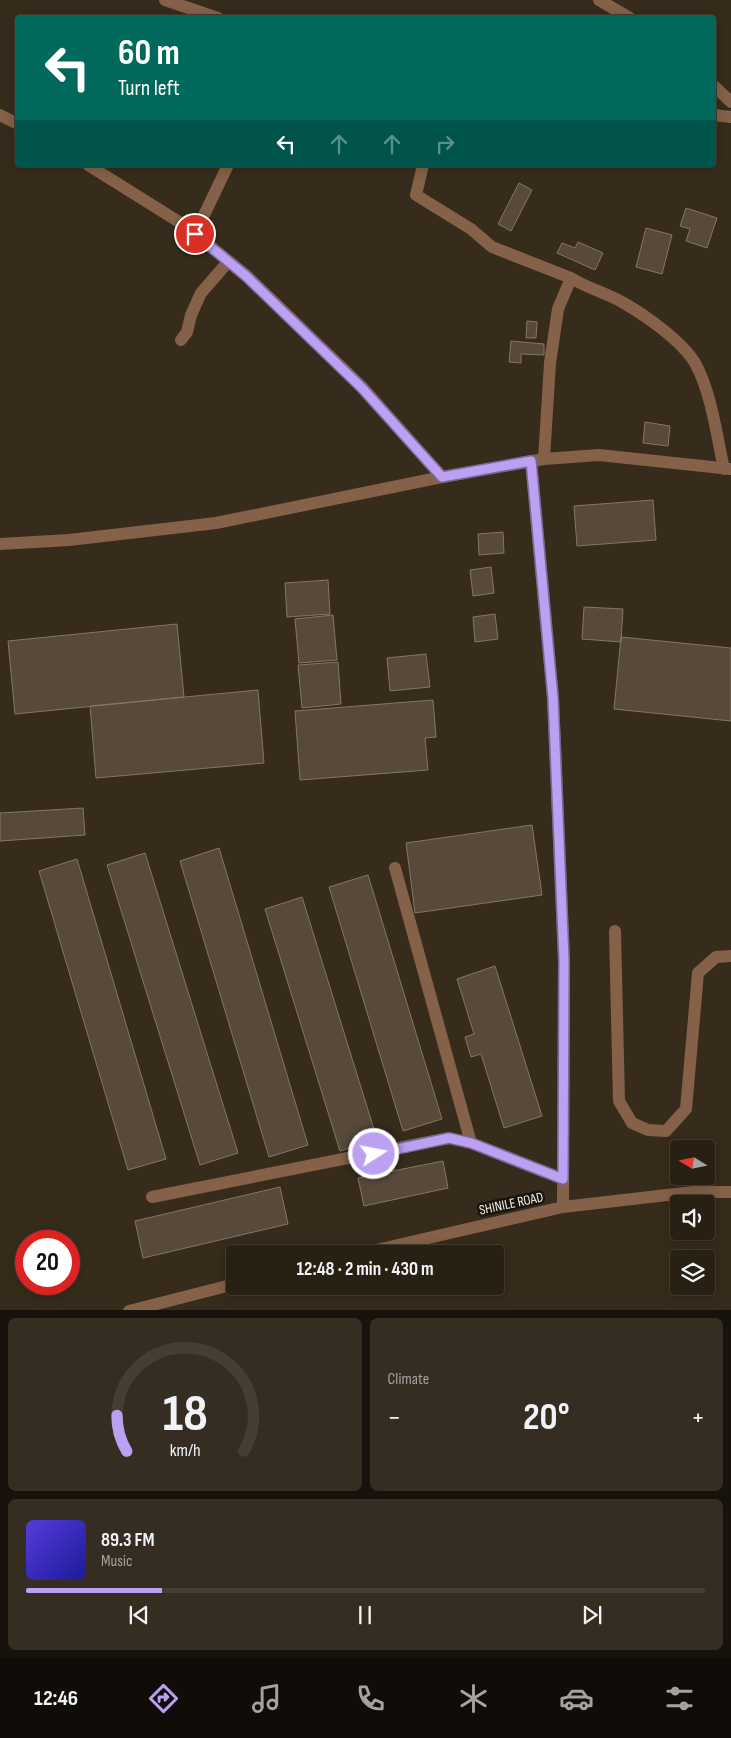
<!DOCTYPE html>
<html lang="en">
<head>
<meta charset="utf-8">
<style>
  body { margin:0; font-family:"Sofia Sans Condensed",sans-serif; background:#352d22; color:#f1f3f6; height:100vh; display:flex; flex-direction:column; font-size:19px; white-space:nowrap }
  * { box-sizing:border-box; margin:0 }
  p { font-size:16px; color:#a5a3a0 }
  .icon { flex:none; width:28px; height:28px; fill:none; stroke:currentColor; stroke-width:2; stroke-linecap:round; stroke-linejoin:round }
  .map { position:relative; height:1310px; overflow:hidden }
  .details { display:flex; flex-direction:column; gap:8px; padding:8px; background:#17120b; flex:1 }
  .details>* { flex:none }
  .hud { position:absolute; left:15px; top:15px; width:701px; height:152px; border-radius:5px; box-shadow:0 2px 12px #0003,0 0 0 1px #453e34; background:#00695c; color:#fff; overflow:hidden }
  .needle { width:32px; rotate:280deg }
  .fabs { position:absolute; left:670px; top:1140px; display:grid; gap:10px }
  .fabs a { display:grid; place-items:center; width:45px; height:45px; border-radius:5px; background:#292014; box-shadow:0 2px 12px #0003,0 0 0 1px #453e34; font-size:25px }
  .speed { position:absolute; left:15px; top:1230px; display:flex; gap:10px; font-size:25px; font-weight:700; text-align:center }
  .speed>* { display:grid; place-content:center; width:65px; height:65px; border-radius:50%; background:#292014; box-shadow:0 2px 12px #0003,0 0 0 1px #453e34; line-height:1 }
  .speed .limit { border:8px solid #d22; background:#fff; color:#111 }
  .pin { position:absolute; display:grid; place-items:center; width:42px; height:42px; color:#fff; margin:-21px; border:2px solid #fff; border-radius:50%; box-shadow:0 1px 5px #0007 }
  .me { position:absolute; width:55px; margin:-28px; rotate:79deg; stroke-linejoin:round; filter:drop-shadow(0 0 4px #0008) }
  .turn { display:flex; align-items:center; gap:18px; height:105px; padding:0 20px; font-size:22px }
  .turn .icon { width:65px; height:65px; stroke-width:2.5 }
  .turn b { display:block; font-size:35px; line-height:42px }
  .lanes { display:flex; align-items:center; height:48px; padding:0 20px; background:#0003; justify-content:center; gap:25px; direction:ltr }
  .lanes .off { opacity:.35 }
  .big { font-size:38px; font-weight:700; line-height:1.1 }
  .details .widget { flex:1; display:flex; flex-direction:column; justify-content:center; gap:8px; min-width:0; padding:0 18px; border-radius:8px; background:#352d22 }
  .details .dial { align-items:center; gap:0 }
  .dial svg { height:130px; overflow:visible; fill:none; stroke:#453e34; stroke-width:7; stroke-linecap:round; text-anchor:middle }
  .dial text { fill:#f1f3f6; stroke:none }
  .song { display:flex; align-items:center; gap:15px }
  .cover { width:60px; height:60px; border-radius:8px; background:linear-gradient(135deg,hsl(250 70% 55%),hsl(240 70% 35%)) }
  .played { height:5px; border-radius:2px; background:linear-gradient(90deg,#bca0f2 20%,#453e34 20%) }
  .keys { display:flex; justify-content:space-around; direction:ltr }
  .heat { display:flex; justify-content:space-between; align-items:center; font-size:28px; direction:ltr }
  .details .tiles { flex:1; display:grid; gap:8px; grid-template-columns:1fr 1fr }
  .widget:last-child { grid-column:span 2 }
  .trip { position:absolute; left:226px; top:1245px; width:278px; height:50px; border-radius:5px; background:#292014; box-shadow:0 2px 12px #0003,0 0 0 1px #453e34; font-weight:700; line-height:50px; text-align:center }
  .dock { display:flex; height:80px; justify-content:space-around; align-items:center; background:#100d08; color:#a5a3a0 }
  .dock .icon { width:35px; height:35px }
  .dock .on { color:#bca0f2 }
  .dock b { font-size:22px; color:#f1f3f6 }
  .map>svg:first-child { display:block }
  .building { fill:#584a3a; stroke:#857665 }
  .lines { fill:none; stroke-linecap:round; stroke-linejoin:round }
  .lane { stroke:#846148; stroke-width:12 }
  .street { stroke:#846148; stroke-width:12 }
  .route-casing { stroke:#7a689d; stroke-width:12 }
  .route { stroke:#bca0f2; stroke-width:9 }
  .labels { text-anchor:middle; stroke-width:5; stroke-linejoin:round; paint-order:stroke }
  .street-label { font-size:14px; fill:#f5ede3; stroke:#1a140e }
</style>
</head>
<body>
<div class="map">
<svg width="731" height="1311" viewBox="0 0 731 1311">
  <rect width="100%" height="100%" fill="#372b1b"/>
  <path class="building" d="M519,183L532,190L511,231L498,224Z
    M686,208L717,218L707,248L686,241L690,229L680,226Z
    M646,228L672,235L662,274L636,267Z
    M578,242L603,253L595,270L557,253L562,243L575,248Z
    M527,321L537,322L536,338H526Z
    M511,341L544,344V355L521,354V363L509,362Z
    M645,422L670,426L668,446L643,443Z
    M653,500L656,540L577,546L574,506Z
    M503,532L504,553L479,555L478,534Z
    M491,567L494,593L473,596L470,570Z
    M328,580L330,614L287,617L285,583Z
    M584,607L623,609L621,642L582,639Z
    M495,614L498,639L475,642L473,617Z
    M333,615L337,660L299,663L295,619Z
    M177,624L184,697L15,714L8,641Z
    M621,637L731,648V721L614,709Z
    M426,654L430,687L390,691L387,658Z
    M338,662L341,704L302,708L298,665Z
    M258,690L264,763L96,778L90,706Z
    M433,700L436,737L425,738L428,770L300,780L295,711Z
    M83,808L85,835L0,841V813Z
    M532,825L542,895L415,913L406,843Z
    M219,848L308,1145L269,1157L180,861Z
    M145,853L238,1153L200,1165L107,865Z
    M77,859L166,1159L128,1170L39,871Z
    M368,875L442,1119L403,1131L329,887Z
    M302,897L377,1139L340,1151L265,909Z
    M495,966L542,1116L504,1128L481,1054L471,1057L465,1037L474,1034L457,979Z
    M443,1161L448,1188L364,1206L358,1178Z
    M280,1187L288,1224L143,1258L135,1221Z"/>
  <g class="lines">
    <path class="lane" d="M395,868L471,1143
      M615,931L619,1101L632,1123L648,1130L666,1131L686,1109L698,973L716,957L731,956
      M152,1197L449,1138L471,1143L563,1179"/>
    <path class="street" d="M165,0L218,18
      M599,0L630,18
      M714,86L731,102
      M0,115L18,124
      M714,115L731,117
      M88,165L184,225L247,276L362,387L442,477
      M423,165L416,195L471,229L492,247L571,278L558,309L550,363L544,459
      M195,234L228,165
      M571,278C587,288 606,293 622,302C645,315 682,341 695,363C711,391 717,437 724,469
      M181,340L187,332L191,315L201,293L228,262
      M531,461L553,698L564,960L563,1207
      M0,544L69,540L216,523L442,477L544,459L599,455L731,469
      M359,1254L563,1207L693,1192H731
      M129,1311L235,1284"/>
  </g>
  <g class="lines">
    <g class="route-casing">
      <path id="route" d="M195,234L246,276L362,388L442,477L531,461L553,698L564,960L563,1179L471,1143L449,1138L374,1154"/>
    </g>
    <use href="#route" class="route"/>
  </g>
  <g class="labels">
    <g class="street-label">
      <text transform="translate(511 1203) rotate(-12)" y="5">SHINILE ROAD</text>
    </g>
  </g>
</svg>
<div class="fabs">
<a><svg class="needle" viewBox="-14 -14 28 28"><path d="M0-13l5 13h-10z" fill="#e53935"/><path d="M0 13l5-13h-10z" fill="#a5a3a0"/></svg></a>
<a><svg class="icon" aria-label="sound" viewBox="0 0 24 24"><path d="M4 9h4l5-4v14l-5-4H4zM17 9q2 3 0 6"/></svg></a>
<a><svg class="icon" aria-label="layers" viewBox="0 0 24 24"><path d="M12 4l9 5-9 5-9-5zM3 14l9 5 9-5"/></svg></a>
</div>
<div class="speed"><div class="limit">20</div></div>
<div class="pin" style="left:195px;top:234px;background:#d93025"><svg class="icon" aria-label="arrive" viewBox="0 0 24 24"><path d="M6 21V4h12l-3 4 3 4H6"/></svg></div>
<svg class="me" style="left:374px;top:1154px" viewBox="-20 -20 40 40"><circle r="17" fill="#bca0f2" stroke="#fff" stroke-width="3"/><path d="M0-11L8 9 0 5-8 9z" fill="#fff"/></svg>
<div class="trip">12:48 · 2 min · 430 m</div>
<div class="hud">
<div class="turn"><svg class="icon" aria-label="left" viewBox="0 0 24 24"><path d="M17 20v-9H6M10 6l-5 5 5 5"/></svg><div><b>60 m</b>Turn left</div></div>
<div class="lanes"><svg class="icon" aria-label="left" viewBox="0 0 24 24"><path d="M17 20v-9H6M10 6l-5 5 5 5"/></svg><svg class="icon off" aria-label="ahead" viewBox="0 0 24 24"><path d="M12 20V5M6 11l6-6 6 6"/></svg><svg class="icon off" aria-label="ahead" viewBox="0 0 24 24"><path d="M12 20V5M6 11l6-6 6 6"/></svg><svg class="icon off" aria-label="right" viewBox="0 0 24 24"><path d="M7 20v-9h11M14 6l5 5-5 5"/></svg></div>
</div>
</div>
<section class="details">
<div class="tiles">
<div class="widget dial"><svg viewBox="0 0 100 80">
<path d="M14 69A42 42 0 1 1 86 69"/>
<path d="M14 69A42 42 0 0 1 8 47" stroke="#bca0f2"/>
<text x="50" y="56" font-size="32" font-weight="700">18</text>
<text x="50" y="72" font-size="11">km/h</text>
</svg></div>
<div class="widget"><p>Climate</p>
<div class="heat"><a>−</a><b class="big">20°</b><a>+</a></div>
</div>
<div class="widget">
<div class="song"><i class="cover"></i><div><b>89.3 FM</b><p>Music</p></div></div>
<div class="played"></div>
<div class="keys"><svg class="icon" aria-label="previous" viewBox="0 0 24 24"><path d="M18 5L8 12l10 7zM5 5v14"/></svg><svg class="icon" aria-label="pause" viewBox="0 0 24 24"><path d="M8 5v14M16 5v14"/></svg><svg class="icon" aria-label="next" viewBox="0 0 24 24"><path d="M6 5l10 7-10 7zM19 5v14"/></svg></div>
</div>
</div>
</section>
<nav class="dock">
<b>12:46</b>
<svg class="icon on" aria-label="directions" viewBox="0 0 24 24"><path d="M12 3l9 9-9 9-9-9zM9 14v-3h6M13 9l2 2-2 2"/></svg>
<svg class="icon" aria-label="music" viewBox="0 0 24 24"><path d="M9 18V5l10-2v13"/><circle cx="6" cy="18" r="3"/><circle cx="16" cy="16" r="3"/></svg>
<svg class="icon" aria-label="phone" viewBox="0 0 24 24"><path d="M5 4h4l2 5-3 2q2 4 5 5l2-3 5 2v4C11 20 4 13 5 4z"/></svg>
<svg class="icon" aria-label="climate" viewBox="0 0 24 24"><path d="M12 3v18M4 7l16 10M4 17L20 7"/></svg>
<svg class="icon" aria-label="car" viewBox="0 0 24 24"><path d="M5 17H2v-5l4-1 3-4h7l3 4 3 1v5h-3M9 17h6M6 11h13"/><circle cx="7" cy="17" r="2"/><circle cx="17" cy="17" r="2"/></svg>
<svg class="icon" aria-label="filters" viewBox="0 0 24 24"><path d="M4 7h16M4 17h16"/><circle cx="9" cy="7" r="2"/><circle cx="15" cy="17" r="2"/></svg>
</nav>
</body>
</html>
